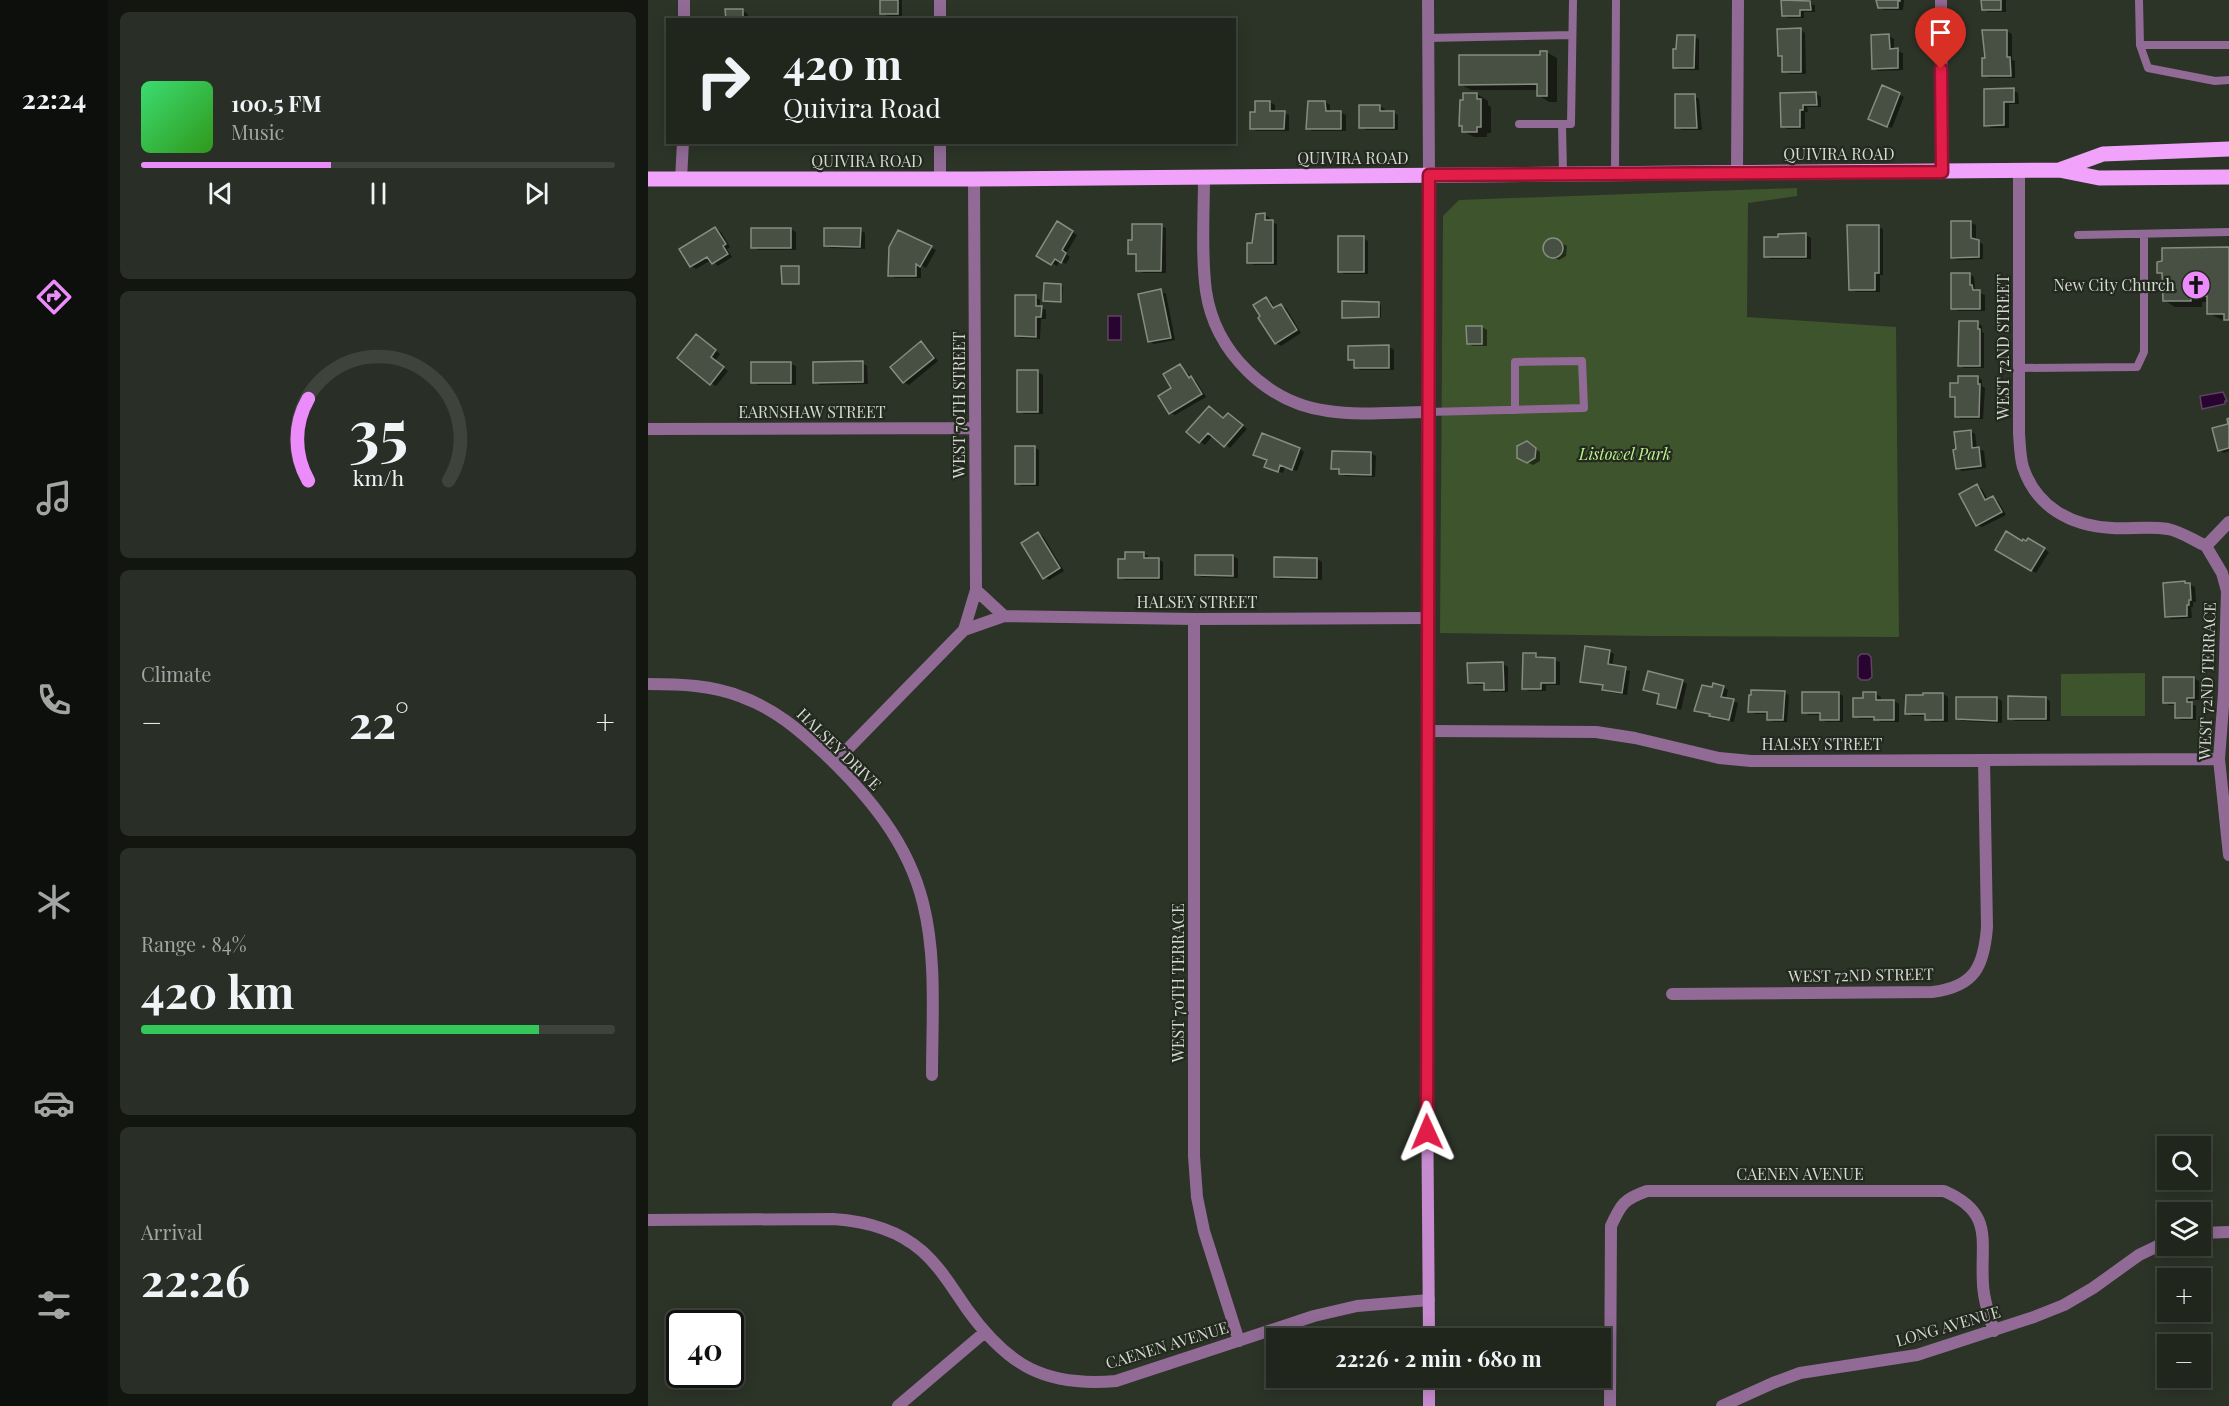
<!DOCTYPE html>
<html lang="en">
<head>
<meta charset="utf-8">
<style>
  body { margin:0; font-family:"Playfair Display",serif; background:#292e26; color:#f1f3f6; height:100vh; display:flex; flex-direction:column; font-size:22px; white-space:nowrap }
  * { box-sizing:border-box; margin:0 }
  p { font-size:20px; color:#a2a5a4 }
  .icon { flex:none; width:33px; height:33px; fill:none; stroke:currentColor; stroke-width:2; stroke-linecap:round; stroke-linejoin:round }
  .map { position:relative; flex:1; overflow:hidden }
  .details { display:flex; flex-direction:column; gap:12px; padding:12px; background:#121510; width:540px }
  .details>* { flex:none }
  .hud { position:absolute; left:18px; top:18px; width:570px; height:126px; border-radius:0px; box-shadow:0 3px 15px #0003,0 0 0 2px #3e433b; background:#21261d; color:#f1f3f6; overflow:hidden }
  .buttons { position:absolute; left:1509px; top:1136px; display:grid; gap:12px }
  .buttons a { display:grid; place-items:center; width:54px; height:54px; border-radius:0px; background:#21261d; box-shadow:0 3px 15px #0003,0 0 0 2px #3e433b; font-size:30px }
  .speed { position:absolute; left:18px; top:1310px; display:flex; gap:12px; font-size:30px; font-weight:700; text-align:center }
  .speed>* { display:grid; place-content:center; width:78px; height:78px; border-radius:50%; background:#21261d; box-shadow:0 3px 15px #0003,0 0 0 2px #3e433b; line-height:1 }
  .speed .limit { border:3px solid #111; border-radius:9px; background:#fff; color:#111 }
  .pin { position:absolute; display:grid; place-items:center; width:51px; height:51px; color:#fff; margin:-62px -26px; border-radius:50% 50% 50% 0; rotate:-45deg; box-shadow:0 0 6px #0007 }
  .pin .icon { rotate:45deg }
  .me { position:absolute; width:66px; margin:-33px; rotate:359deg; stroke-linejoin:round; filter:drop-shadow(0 0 4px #0008) }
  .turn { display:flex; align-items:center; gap:21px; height:126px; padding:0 18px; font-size:27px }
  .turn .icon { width:78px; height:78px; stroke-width:2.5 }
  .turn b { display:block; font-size:42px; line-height:51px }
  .big { font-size:45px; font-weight:700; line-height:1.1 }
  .details .card { flex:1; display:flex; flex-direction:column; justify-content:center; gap:9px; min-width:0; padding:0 21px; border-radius:9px; background:#292e26 }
  .details .dial { align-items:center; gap:0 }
  .dial svg { height:156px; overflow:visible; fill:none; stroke:#3e433b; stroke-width:7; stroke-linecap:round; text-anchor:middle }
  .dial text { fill:#f1f3f6; stroke:none }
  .song { display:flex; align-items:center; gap:18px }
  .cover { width:72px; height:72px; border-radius:9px; background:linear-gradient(135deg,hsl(140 70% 55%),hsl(110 70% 35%)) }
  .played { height:6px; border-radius:3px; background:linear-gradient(90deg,#ec8cfa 40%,#3e433b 40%) }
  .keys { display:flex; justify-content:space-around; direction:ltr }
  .heat { display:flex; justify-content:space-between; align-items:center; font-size:33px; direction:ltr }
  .charge { height:9px; border-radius:4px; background:linear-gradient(90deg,#34c759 84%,#3e433b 0) }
  .trip { position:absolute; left:618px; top:1328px; width:345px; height:60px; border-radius:0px; background:#21261d; box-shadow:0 3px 15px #0003,0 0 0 2px #3e433b; font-weight:700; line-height:60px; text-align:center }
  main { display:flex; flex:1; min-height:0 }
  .menu { display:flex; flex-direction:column; width:108px; justify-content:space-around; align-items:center; background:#0d0f0c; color:#a2a5a4 }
  .menu .icon { width:42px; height:42px }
  .menu .current { color:#ec8cfa }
  .menu b { font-size:27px; color:#f1f3f6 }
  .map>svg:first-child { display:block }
  .green { fill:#3e542c }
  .water { fill:#2a0430; stroke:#5d4461; stroke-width:1.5 }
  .shadow { fill:#0007 }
  .building { fill:#485043; stroke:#858d7f; stroke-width:1.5 }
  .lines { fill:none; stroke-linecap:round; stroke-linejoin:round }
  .lane { stroke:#916b96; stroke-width:8 }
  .street { stroke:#916b96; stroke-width:12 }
  .secondary { stroke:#c78bcf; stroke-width:12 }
  .primary { stroke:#f1a3fc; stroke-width:15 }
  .route-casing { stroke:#92132f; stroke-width:15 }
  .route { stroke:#e11d48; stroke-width:10 }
  .labels { text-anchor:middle; stroke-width:4.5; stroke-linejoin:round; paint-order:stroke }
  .street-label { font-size:16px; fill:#d5d9d2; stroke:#23291e }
  .poi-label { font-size:16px; fill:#d5d9d2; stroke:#23291e; text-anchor:end }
  .park-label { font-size:16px; font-style:italic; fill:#bcf48e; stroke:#23291e }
</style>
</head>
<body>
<main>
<nav class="menu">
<b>22:24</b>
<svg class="icon current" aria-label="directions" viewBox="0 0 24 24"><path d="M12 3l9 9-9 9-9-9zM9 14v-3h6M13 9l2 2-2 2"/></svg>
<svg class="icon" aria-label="music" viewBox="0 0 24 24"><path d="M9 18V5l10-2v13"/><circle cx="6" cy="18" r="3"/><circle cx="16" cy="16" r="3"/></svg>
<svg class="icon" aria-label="phone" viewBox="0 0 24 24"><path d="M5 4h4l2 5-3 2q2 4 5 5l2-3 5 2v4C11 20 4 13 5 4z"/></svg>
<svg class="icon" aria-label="climate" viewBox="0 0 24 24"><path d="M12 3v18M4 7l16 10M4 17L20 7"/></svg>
<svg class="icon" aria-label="car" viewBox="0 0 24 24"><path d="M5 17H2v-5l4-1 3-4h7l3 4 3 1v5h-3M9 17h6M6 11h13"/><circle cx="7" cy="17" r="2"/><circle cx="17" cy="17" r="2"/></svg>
<svg class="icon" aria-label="filters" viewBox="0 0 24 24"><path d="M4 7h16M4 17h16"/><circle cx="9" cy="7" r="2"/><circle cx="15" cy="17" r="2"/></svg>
</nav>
<section class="details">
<div class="card">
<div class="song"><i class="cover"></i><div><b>100.5 FM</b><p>Music</p></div></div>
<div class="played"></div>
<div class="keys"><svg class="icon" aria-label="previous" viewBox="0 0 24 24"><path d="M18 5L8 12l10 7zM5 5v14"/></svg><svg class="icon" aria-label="pause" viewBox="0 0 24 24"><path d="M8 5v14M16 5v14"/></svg><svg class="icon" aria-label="next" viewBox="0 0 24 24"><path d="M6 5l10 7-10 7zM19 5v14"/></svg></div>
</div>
<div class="card dial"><svg viewBox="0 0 100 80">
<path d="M14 69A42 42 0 1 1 86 69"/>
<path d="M14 69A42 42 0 0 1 14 27" stroke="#ec8cfa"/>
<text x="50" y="56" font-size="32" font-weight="700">35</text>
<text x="50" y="72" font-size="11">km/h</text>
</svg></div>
<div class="card"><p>Climate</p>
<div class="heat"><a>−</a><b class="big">22°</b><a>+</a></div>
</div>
<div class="card"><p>Range · 84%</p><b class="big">420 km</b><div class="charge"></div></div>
<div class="card"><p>Arrival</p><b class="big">22:26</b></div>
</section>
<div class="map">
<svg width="1581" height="1406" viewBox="0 0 1581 1406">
  <rect width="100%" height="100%" fill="#2c3327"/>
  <path class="green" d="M1149,188V196L1100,203L1099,317L1248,327L1251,637L1002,636L792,633L795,216L811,200Z
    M1497,673V716H1413V674Z"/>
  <path class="water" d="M460,316H473V340H460Z
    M1575,392L1579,401H1577V404L1554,409L1552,396Z
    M1213,654H1220L1223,657L1224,677L1220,680H1213L1210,677V657Z"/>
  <path class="shadow" d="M234,0H254V16H239L234,13Z
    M1135,0H1157V3L1167,5V12H1156V18H1140L1135,15Z
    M1230,0H1256L1255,10H1236L1231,7Z
    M1335,0H1358V12H1340L1335,9Z
    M95,11L100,14V20H79Z
    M1152,30L1157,33L1158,74H1141L1136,71V58L1131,55Z
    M1359,31L1364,34V60L1367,61V78H1341L1336,75L1339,60Z
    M1241,36L1246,39V50L1255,53V70L1230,71L1225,68Z
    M1046,37L1051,39V70H1031L1026,67Z
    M898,52L909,58V102H901L890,95V90H823L812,84L893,57Z
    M1365,90L1370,93L1371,104H1361V128H1343L1338,125Z
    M829,94L840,101V105L843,107V133H839V137H826L815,131V127L813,126Z
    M1134,94H1168L1173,97V107H1159L1160,112H1157V129H1139L1134,126Z
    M1251,94L1256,97L1244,128L1227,121Z
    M1046,96L1051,99L1054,130H1034L1029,127Z
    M622,102L627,105V112L636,113L641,115V131H608L603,128L609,113Z
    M677,102L682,105V112H692L698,115V131H664L659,128V113Z
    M732,106L737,109V112H745L750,115V130H718L713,127Z
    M75,142H107V144H78Z
    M609,215H617L622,218V222L629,224V265H606L601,263Z
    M1322,222L1328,225V241L1335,244V259L1309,260L1304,257Z
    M410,223L429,235L418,254L422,257L418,264L412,261L409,266L390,255Z
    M513,226L518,228V273H495L490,270V256L482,253Z
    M1230,227L1235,229V275H1232V292H1208L1203,289Z
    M68,229L73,232L82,247L79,249L84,257L70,266L63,260L48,269L43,266Z
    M105,229H143L148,232V250H110L105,247Z
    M212,230L217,233V249L183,248L178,246Z
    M251,232L288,250L278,268L273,265V278H247L242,275Z
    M1131,235H1158L1163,238V259H1123L1118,257L1131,238Z
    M715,238L720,241V274H696L691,271Z
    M905,239L919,246L918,256L911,260L898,253V243Z
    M1581,249V321L1572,319L1561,313V302H1554V307H1527L1516,300V275L1511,272Z
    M150,268L152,269V284L135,283Z
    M1321,274L1326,277L1327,288L1329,292L1337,295V311H1310L1305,308Z
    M413,285L415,287L414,302L397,300Z
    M513,291L518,294L527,340L506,344L501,341Z
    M387,297L392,300V307L398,310V319H393L392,339L373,338L368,336Z
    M618,298L623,301L627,309L633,305L638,308L653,333L633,346L628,343Z
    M731,304L733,305V318L696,317Z
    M1329,323L1334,326V332L1336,333V368H1316L1311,365Z
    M834,327L839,330V346H825L820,344Z
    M53,339L72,354L67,361L80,371L68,386L63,383Z
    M273,343L278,346L290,361L261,385L256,382Z
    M741,347L746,350V370H712L707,367V363L701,359Z
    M214,363L219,366L220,384L172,385L167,382Z
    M105,364H143L148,366V385H110L105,382Z
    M532,366L548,381L558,397L527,415L522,413L525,388Z
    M390,372L395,375V414H376L371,411Z
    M1329,377L1334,380V386L1337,388L1335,419H1313L1308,416V399L1303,396L1311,385Z
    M585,417L599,429L582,448L565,435L557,445L540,432Z
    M1581,425V451L1576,453L1571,450Z
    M1322,431L1327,434L1329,449L1336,451L1338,468L1314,471L1309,468Z
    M884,446L892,452V461L885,465L870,457Z
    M386,447L391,450V486H373L368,483Z
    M652,449L656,452L649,471L637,467L635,473L623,469Z
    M723,453L728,456L727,477L697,476L692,471L685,468Z
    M1329,486L1334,489L1340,500L1345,498L1350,501L1358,515L1334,527L1329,525Z
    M390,534L395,536L416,571L401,580L396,577Z
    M1380,540L1401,552L1388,573L1349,549L1379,543Z
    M495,553L500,556V559H510L515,562V580H477L472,578L478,560Z
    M585,556L590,559V578L554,577L549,575Z
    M669,559L674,562V580L632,579L627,576Z
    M1537,583L1547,587L1548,602H1545V607H1543L1544,618L1523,619L1518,616L1517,584Z
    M961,651L966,654L964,667L982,671L979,695L960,692L955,689L956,686L938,684L933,681Z
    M887,655L912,662V685H898V691H881L876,688Z
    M855,664L860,667V692H843L838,689V685H826L821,682Z
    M1516,678H1546L1551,681V700H1543V704L1548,706V720H1533L1528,717V705H1521L1516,702Z
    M1034,681L1039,684L1033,710L1011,703L1013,695L997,689Z
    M1075,687L1080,690L1078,699L1090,703L1086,722L1068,719L1063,715L1048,710L1065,689Z
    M1136,692L1141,695L1139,722H1125L1120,719V714H1107L1102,711Z
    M1190,693L1195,696V722H1178L1173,719V715H1161L1156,712Z
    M1228,694L1233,697V702L1246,701L1251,704V722H1233L1227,719H1212L1207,716L1216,699Z
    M1295,694L1300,697V722H1283L1278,719V716H1264L1259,713Z
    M1349,698L1354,701V723L1314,721L1309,718Z
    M1397,698L1402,701V721H1367L1362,718Z"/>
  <path class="building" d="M232,0H250V14H232Z
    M1133,0L1162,1L1163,10H1152V16H1134Z
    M1228,0H1252V1H1250V8H1230Z
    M1333,0H1353V10H1334Z
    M77,9H95V20H78Z
    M1153,28V72H1134V56H1130L1129,29Z
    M1334,30H1359V57H1362L1363,76H1334V58H1337Z
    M1241,34L1242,49L1250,48V68L1224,69L1223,35Z
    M1029,35H1047L1046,68H1025V49H1028Z
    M892,51H899V96H889V84L811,85V55H892Z
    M1234,85L1252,93L1239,127L1220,119Z
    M1366,88V102H1356V125L1336,126V89Z
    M1168,92L1169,105H1155V110H1152V127H1133L1132,93Z
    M815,93H829V99H833V127H829V132H814V126H811L812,100H815Z
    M1027,94H1047L1049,128H1027Z
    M607,101H622V111H637L636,129H602V112H607Z
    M660,101H677L678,111H693V129H658Z
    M711,105H732V111H746V128H711Z
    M617,213V220H625V263H599V243H604L608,214Z
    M409,221L425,231L414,250L418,253L413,263L407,259L403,265L388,256Z
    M1303,221H1323V238L1331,240V257L1303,258Z
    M484,224H514L513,271H488V254H480V240H484Z
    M1199,225H1231V273H1227V290H1201Z
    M67,227L78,244L75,246L80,254L64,264L59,257L42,267L31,249Z
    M103,228H143V248H103Z
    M176,228H213L212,247L176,246Z
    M250,230L284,246L272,267L268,264V276H240L241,247Z
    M1158,233V257H1116V237H1130V234Z
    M690,236H716V272H690Z
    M895 248a10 10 0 1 1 20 0a10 10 0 1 1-20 0Z
    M1581,247V320H1576V314H1559V296L1543,297V301H1515L1514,273H1509V262L1514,261V248Z
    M133,266H151V284H134Z
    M1303,273H1322V285H1324L1325,290H1332V309H1303Z
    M396,283L413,284V302L395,301Z
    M513,289L523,338L500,342L490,294Z
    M367,295H388V306H394L393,317H388V337L367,336Z
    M618,297L625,308L633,304L649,330L627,344L610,318L612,316L605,305Z
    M694,301L731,302V317L694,318Z
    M1311,321H1330V329H1332V366H1310Z
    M818,326H834V344H819Z
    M48,334L68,350L63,357L76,367L62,385L29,358Z
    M273,341L286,358L255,383L242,367Z
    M741,345V368H706V360H700V346Z
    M215,361V382L165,383V362Z
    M103,362H143V383H103Z
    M532,364L541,378L543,376L554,394L521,414L510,396L523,388L515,374Z
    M369,370H390V412H369Z
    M1310,376H1330V384H1332L1331,417H1307V397H1302V383H1310Z
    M561,406L575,418L580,413L595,425L576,447L560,433L551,443L538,432Z
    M1581,418V448L1570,451L1564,428L1580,424L1579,419Z
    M1323,430L1324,448L1331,447L1333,466L1308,469L1305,450L1308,449L1306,432Z
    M614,433L652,448L644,470L632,465L630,472L616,467L619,460L605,455Z
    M879,441L888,448L887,458L879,463L869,458V446Z
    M367,446H387V484H367Z
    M684,451L723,452V475L691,474V469H683Z
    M1329,484L1337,500L1345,496L1354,512L1328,526L1311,494Z
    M1358,531L1374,541L1375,539L1378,541L1380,538L1397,548L1383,571L1347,550Z
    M390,532L412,568L395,579L373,543Z
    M477,552H496V558H511V578H470V559H477Z
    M547,555H585V576L547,575Z
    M626,557L669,558V578L626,577Z
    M1537,581V583H1542L1543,600H1541V605H1539V616L1517,617L1515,583Z
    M937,646L962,650L960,664L978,667L974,693L954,690L955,685L932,682Z
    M875,653H888V657L907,658V683H893V689H874Z
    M855,662L856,690H836V683H820L819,663Z
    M1000,671L1035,680L1028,708L1009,704L1011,694L995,690Z
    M1515,677H1546V698H1539V702H1544V718H1527V703H1515Z
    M1065,683L1076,686L1073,697L1086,699L1081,720L1061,716L1062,714L1046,711L1054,685L1064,687Z
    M1103,690L1137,691L1135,720H1119V712H1100L1101,695H1103Z
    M1154,692H1191V720H1172V713H1154Z
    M1215,692H1228V700H1246V720H1226V717H1205V698H1215Z
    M1275,693H1295V720H1277V714H1257L1258,695H1275Z
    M1360,696L1398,697V719H1360Z
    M1308,697H1349V721L1308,719Z"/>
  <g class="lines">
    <path class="lane" d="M1491,0L1492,45L1500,68L1567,81L1581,80
      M780,38L924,35
      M1492,45H1581
      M871,124H914L915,174
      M914,124H923L925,0
      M967,173L968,0
      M1430,235L1581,232
      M1371,368L1489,367L1496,352V234
      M780,412L936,408L934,361L867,362V410"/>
    <path class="street" d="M36,0V20
      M292,0V20
      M780,0L781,175
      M1293,0L1294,172
      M292,142V179
      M1371,171V434C1372,445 1372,457 1375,467C1388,507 1423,526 1464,528C1482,529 1502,526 1520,529C1534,532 1545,540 1558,546
      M1089,172L1090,0
      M556,177C556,214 553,254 558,291C567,352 619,403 680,411C712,416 748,412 780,412
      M33,179L35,142
      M0,429L327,428
      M1581,522L1558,546L1574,573L1579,591L1576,693L1571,759L1581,855
      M328,590L356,616L546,619L781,618
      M546,619V1156L549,1197L556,1231L591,1341
      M316,630L356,616
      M0,684C32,684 64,685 94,697C127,709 151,730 176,753C220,795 260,842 275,903C289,958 284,1019 284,1075
      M781,731L948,732L987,738L1071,758L1103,761L1571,759
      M186,763L316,630L328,590L326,179
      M1024,994L1284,992C1327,987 1336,966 1339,927L1336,760
      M0,1220L185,1219C216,1221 250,1230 274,1251C293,1268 305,1289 319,1309C360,1366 397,1387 468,1381L666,1316L709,1306L781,1300
      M1552,1233L1581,1232
      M250,1406L337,1332
      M962,1406L963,1226C973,1204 976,1199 999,1191H1296C1347,1213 1332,1241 1335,1285C1336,1301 1341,1316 1346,1331
      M1074,1406L1125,1383L1152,1373L1269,1355L1386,1317L1416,1305L1445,1288L1491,1255L1520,1241"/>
    <path class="secondary" d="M781,175L779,1085L781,1338
      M781,1406V1377"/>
    <path class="primary" d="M1411,170L1455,154L1581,149
      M0,179H326L1411,170L1451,178L1581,177"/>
  </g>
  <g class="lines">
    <g class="route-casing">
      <path id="route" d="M779,1132L781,175L1294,172L1293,69"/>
    </g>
    <use href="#route" class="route"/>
  </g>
  <defs>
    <g id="church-disc" transform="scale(1.5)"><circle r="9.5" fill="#ec8cfa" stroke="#23291e"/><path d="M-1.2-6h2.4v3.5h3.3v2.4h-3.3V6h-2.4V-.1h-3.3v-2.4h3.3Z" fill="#111"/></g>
  </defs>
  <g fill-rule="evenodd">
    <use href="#church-disc" x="1548" y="285"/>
  </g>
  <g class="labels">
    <g class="street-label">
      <text x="1191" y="160">QUIVIRA ROAD</text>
      <text x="705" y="164">QUIVIRA ROAD</text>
      <text x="219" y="167">QUIVIRA ROAD</text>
      <text transform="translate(1355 347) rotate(-90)" y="6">WEST 72ND STREET</text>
      <text transform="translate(311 405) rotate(-90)" y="6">WEST 70TH STREET</text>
      <text x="164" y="418">EARNSHAW STREET</text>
      <text x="549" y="608">HALSEY STREET</text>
      <text transform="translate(1559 681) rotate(-88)" y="6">WEST 72ND TERRACE</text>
      <text x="1174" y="750">HALSEY STREET</text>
      <text transform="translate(191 749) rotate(44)" y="6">HALSEY DRIVE</text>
      <text transform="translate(1213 975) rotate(-1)" y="6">WEST 72ND STREET</text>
      <text transform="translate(530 983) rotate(-90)" y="6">WEST 70TH TERRACE</text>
      <text x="1152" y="1180">CAENEN AVENUE</text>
      <text transform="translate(1300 1326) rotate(-16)" y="6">LONG AVENUE</text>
      <text transform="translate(519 1345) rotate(-17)" y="6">CAENEN AVENUE</text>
    </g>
    <g class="poi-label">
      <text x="1527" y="291">New City Church</text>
    </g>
    <g class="park-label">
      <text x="977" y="460">Listowel Park</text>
    </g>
  </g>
</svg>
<div class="buttons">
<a><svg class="icon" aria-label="search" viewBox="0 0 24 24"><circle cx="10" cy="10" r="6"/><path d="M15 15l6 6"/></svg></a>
<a><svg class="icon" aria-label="layers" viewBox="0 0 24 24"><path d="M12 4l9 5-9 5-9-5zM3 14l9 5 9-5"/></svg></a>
<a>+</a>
<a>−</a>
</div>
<div class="speed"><div class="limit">40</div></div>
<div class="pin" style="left:1293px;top:69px;background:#d93025"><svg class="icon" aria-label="arrive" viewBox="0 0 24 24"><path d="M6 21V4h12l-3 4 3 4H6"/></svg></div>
<svg class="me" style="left:779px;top:1132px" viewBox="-20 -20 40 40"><path d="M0-17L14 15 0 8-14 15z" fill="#e11d48" stroke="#fff" stroke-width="4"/></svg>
<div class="trip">22:26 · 2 min · 680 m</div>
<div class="hud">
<div class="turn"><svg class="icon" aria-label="right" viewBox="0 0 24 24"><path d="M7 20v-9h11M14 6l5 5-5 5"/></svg><div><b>420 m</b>Quivira Road</div></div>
</div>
</div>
</main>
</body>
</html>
